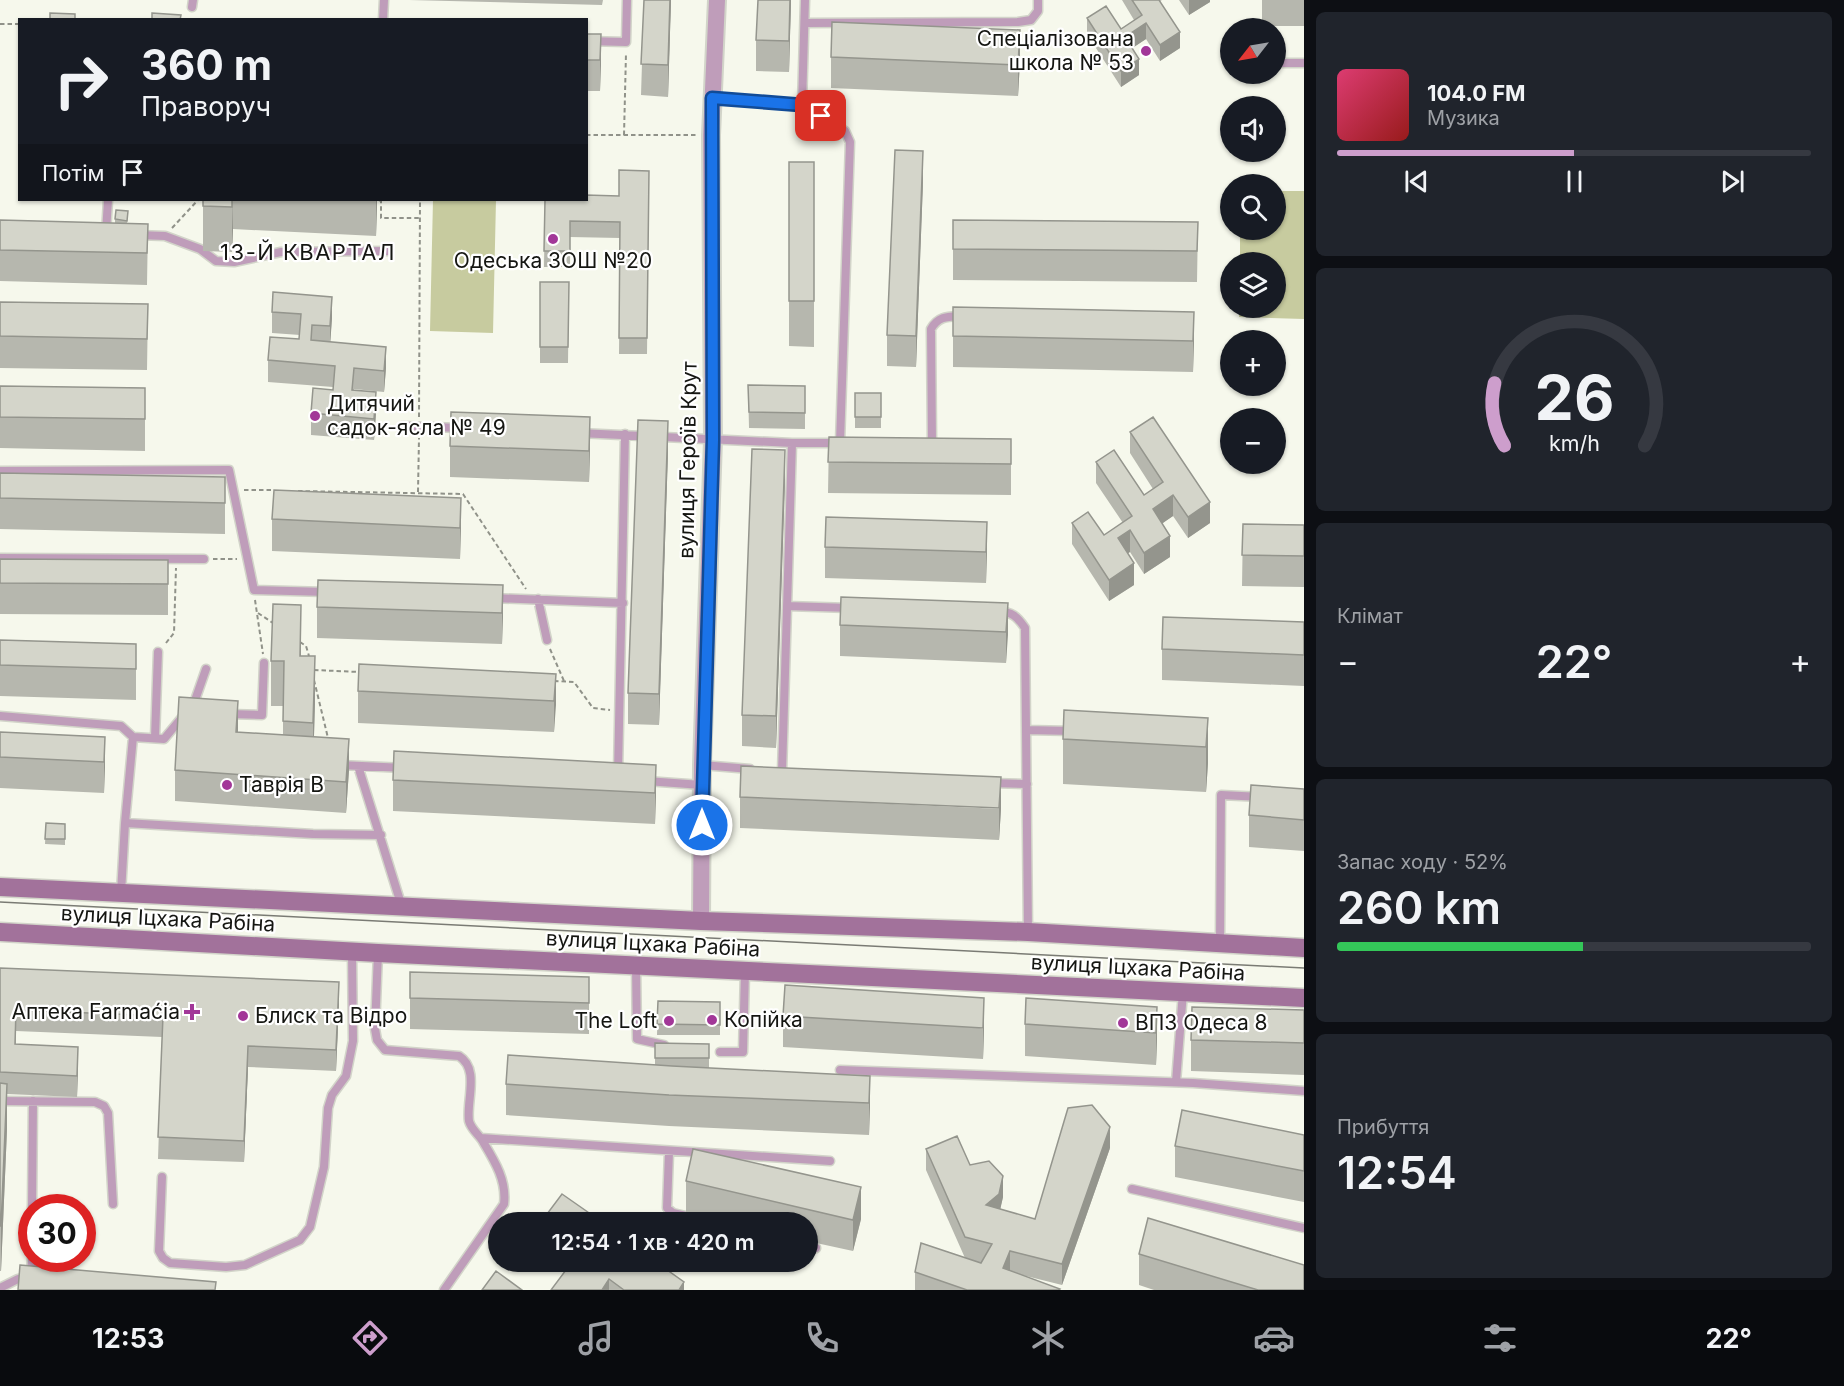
<!DOCTYPE html>
<html lang="uk">
<head>
<meta charset="utf-8">
<style>
  body { margin:0; font-family:Inter,sans-serif; background:#20242c; color:#f1f3f6; height:100vh; display:flex; flex-direction:column; font-size:22px; white-space:nowrap }
  * { box-sizing:border-box; margin:0 }
  p { font-size:20px; color:#9ea1a6 }
  .icon { flex:none; width:33px; height:33px; fill:none; stroke:currentColor; stroke-width:2; stroke-linecap:round; stroke-linejoin:round }
  .map { position:relative; flex:1; overflow:hidden }
  .sheet { display:flex; flex-direction:column; gap:12px; padding:12px; background:#0d0f14; width:540px }
  .sheet>* { flex:none }
  .banner { position:absolute; left:18px; top:18px; width:570px; height:183px; border-radius:0px; box-shadow:0 2px 4px #0004; background:#171b24; color:#f1f3f6; overflow:hidden }
  .needle { width:39px; rotate:239deg }
  .controls { position:absolute; left:1220px; top:18px; display:grid; gap:12px }
  .controls a { display:grid; place-items:center; width:66px; height:66px; border-radius:50%; background:#171b24; box-shadow:0 2px 4px #0004; font-size:30px }
  .speed { position:absolute; left:18px; top:1194px; display:flex; gap:12px; font-size:30px; font-weight:700; text-align:center }
  .speed>* { display:grid; place-content:center; width:78px; height:78px; border-radius:50%; background:#171b24; box-shadow:0 2px 4px #0004; line-height:1 }
  .speed .limit { border:9px solid #d22; background:#fff; color:#111 }
  .pin { position:absolute; display:grid; place-items:center; width:51px; height:51px; color:#fff; margin:-26px; border-radius:12px; box-shadow:0 3px 9px #0006 }
  .me { position:absolute; width:66px; margin:-33px; rotate:0deg; stroke-linejoin:round; filter:drop-shadow(0 0 4px #0008) }
  .turn { display:flex; align-items:center; gap:21px; height:126px; padding:0 24px; font-size:27px }
  .turn .icon { width:78px; height:78px; stroke-width:2.5 }
  .turn b { display:block; font-size:42px; line-height:51px }
  .then { display:flex; align-items:center; height:57px; padding:0 24px; background:#0003; gap:12px; font-size:22px }
  .big { font-size:45px; font-weight:600; line-height:1.1 }
  .sheet .widget { flex:1; display:flex; flex-direction:column; justify-content:center; gap:9px; min-width:0; padding:0 21px; border-radius:9px; background:#20242c }
  .sheet .dial { align-items:center; gap:0 }
  .dial svg { height:156px; overflow:visible; fill:none; stroke:#363941; stroke-width:7; stroke-linecap:round; text-anchor:middle }
  .dial text { fill:#f1f3f6; stroke:none }
  .song { display:flex; align-items:center; gap:18px }
  .cover { width:72px; height:72px; border-radius:9px; background:linear-gradient(135deg,hsl(340 70% 55%),hsl(0 70% 35%)) }
  .played { height:6px; border-radius:3px; background:linear-gradient(90deg,#cd9ecc 50%,#363941 50%) }
  .keys { display:flex; justify-content:space-around; direction:ltr }
  .heat { display:flex; justify-content:space-between; align-items:center; font-size:33px; direction:ltr }
  .charge { height:9px; border-radius:4px; background:linear-gradient(90deg,#34c759 52%,#363941 0) }
  .trip { position:absolute; left:488px; top:1212px; width:330px; height:60px; border-radius:30px; background:#171b24; box-shadow:0 2px 4px #0004; font-weight:600; line-height:60px; text-align:center }
  .tab-bar { display:flex; height:96px; justify-content:space-around; align-items:center; background:#090b0e; color:#9ea1a6 }
  .tab-bar .icon { width:42px; height:42px }
  .tab-bar .on { color:#cd9ecc }
  .tab-bar b { font-size:27px; color:#f1f3f6 }
  main { display:flex; flex:1; min-height:0 }
  .map>svg:first-child { display:block }
  .green { fill:#c7cb9f }
  .lines { fill:none; stroke-linecap:round; stroke-linejoin:round }
  .lane-casing { stroke:#d2d4c9; stroke-width:11 }
  .street-casing { stroke:#d2d4c9; stroke-width:20 }
  .secondary-casing { stroke:#d2d4c9; stroke-width:21 }
  .path { stroke:#909289; stroke-width:2; stroke-dasharray:4.5 3; stroke-linecap:butt }
  .lane { stroke:#bf9dba; stroke-width:8 }
  .street { stroke:#bf9dba; stroke-width:16 }
  .secondary { stroke:#a2729b; stroke-width:18 }
  .tram { stroke:#7a7b74; stroke-width:1.5 }
  .wall { fill:#b6b7ae }
  .shaded-wall { fill:#94958d }
  .building { fill:#d4d5ca; stroke:#94958d; stroke-width:1.5 }
  .route-casing { stroke:#114b97; stroke-width:15 }
  .route { stroke:#1a73e8; stroke-width:10 }
  .poi-dot { fill:#a23798; stroke:#fff; stroke-width:2 }
  .labels { text-anchor:middle; stroke-width:4.5; stroke-linejoin:round; paint-order:stroke }
  .poi-label { font-size:21px; fill:#151612; stroke:#fff; text-anchor:start }
  .street-label { font-size:21px; fill:#151612; stroke:#fff }
  .neighbourhood-label { font-size:22px; letter-spacing:1.5px; fill:#151612; stroke:#fff }
</style>
</head>
<body>
<main>
<div class="map">
<svg width="1304" height="1290" viewBox="0 0 1304 1290">
  <rect width="100%" height="100%" fill="#f6f8ec"/>
  <path class="green" d="M1275,191H1304V319L1239,317V308H1275V262H1240V230H1275Z
    M433,200H496L493,333L430,331Z"/>
  <g class="lines">
    <g class="lane-casing">
      <path id="lane" d="M192,7L193,0
        M383,20L384,0
        M805,23L1018,22L1031,20L1038,11V0
        M586,41L626,42L627,0
        M1283,63H1304
        M712,98L802,105L845,131L850,142L840,443
        M802,105L805,0
        M106,233L108,200
        M138,235L165,236L200,249L216,261L234,262L281,252L388,251
        M403,426L461,428
        M579,433L792,443L782,772
        M792,443H840
        M932,444L931,329C939,315 949,317 964,316
        M0,471L229,470L254,590L327,592
        M0,558L204,559
        M492,598L623,603
        M538,599L547,640
        M787,606L850,608
        M997,611C1012,612 1017,616 1025,628L1028,932
        M193,706L206,669
        M229,714L262,715L264,663
        M0,716L121,726L133,737L164,739L184,715
        M1026,730L1073,731
        M155,738L158,652
        M340,765L405,768
        M702,765L750,769
        M358,766L402,907
        M618,773L625,434
        M646,781L702,785
        M990,783L1027,784
        M125,823L313,834L381,835
        M121,893L125,823L133,737
        M1220,943L1221,795L1262,797
        M378,953L375,1029L377,1040L385,1050L459,1056C480,1069 466,1101 469,1121C471,1129 478,1134 482,1140C494,1160 507,1180 504,1204L444,1290
        M636,966L637,1039L664,1045
        M720,1052H743L745,971
        M840,1070L1193,1083L1304,1091
        M1176,1082L1183,992
        M0,1101L95,1102L104,1106L108,1113L113,1204
        M481,1138L830,1161
        M669,1152L667,1208L673,1213L711,1222
        M162,1177L159,1251L163,1258L170,1263L226,1267L245,1265L300,1240L310,1227L324,1167L328,1108L332,1095L346,1076L353,1041L352,952
        M1132,1189L1304,1228
        M32,1208L33,1101
        M807,1246L816,1248
        M31,1277L32,1258
        M0,1288L18,1279L30,1278"/>
    </g>
    <g class="street-casing">
      <path id="street" d="M701,921L702,765L713,440L711,135L717,0"/>
    </g>
    <g class="secondary-casing">
      <path id="secondary" d="M0,887L701,921L1028,932L1304,948
        M0,932L378,953L1304,998"/>
    </g>
    <path class="path" d="M0,24H20
      M586,135H698
      M624,135L626,53
      M379,200L381,201V218H419
      M172,228L198,200
      M419,417L420,200
      M244,490H274
      M298,491L463,494L526,589
      M418,492L419,438
      M213,559H237
      M255,600L263,654
      M258,613L273,623
      M300,642L306,646L309,656
      M166,643L174,633L176,568
      M550,649L564,681
      M314,670L360,672
      M314,680L328,738
      M554,681L574,682L593,708L610,710"/>
    <use href="#lane" class="lane"/>
    <use href="#street" class="street"/>
    <use href="#secondary" class="secondary"/>
    <path class="tram" d="M0,902L1304,968"/>
  </g>
  <path class="wall" d="M409,0H603L602,5Z
    M644,0H671L668,97L641,95Z
    M791,0L789,72L756,71V40Z
    M1122,0H1162L1160,1L1180,48L1160,61L1146,39L1132,48L1139,75L1121,87L1087,34V18L1121,29L1134,20Z
    M1179,0H1210V2L1189,15Z
    M1262,0H1304V26H1262Z
    M586,34H601L600,91H586Z
    M831,57L1020,61L1018,96L831,88Z
    M789,162H814V347L789,346Z
    M649,171L647,354H619L620,238L570,237V267H544L545,200L619,196Z
    M923,182L916,367L887,366V335Z
    M203,200H377L376,236L233,229L232,252L203,251Z
    M128,217L127,223L148,224L147,285L0,281V220L115,223V219Z
    M953,220L1198,222L1197,282L953,280Z
    M540,282H569L568,363H540Z
    M273,292L332,318L330,342L386,368L384,392L354,389V390L376,413L374,440L311,435V413L333,390V387L268,382V360L299,339L300,335L272,333V312Z
    M0,302L148,304L147,370L0,368Z
    M953,307L1194,312L1193,372L953,367Z
    M748,385L805,386V429L749,428Z
    M0,386L145,388V451L0,448Z
    M855,393H881V428H855Z
    M1130,432L1210,523L1188,538L1173,516L1162,523L1170,557L1144,574L1130,552L1127,553L1134,585L1109,601L1072,544V523L1104,535L1123,523L1096,483V462L1144,495L1153,489L1130,453Z
    M829,437L1011,439V495L828,493Z
    M450,446L590,448L589,482L450,477Z
    M668,452L659,725L628,724V693Z
    M0,473L225,477V534L0,529Z
    M785,481L776,748L742,746V715Z
    M461,498L460,559L272,551V519Z
    M987,522L986,583L825,578V547Z
    M1243,524L1304,525V587L1242,586Z
    M0,559L168,560V615L0,614Z
    M503,585L502,644L317,638V607Z
    M1008,603L1006,663L840,656V625Z
    M1304,622V686L1162,680V649Z
    M0,640L136,644V700L0,696Z
    M301,656L315,701L314,737L349,770L346,813L175,801V770L238,732L283,735V706H271V661Z
    M556,674L554,732L358,723V691Z
    M1208,718V763L1206,792L1063,784V739Z
    M0,732L105,737L104,793L0,788Z
    M656,765L655,824L393,811V780Z
    M1304,789V851L1249,847V815Z
    M740,797L1001,809L999,840L740,828Z
    M46,823L65,824V845L45,844Z
    M0,968L339,1004L336,1071L248,1067L244,1162L158,1159L162,1037L16,1031V1044L78,1068L77,1097L7,1094V1129L1,1271H0Z
    M589,977V1034L410,1029V998Z
    M785,985L984,1029L983,1059L783,1047V1016Z
    M658,1001L720,1002V1035H657Z
    M1157,1007V1038L1156,1065L1025,1056V1024Z
    M1304,1010V1075L1191,1071V1040Z
    M655,1043L709,1044V1068L870,1076L869,1135L669,1126L506,1115V1084L655,1065Z
    M1304,1135V1202L1175,1177V1146Z
    M1110,1148L1062,1285L1022,1275L1060,1290H915V1272L965,1258L926,1170V1149L970,1165L1003,1197L1000,1209L1035,1219Z
    M686,1181L861,1219L853,1251L807,1241V1222H730L686,1212Z
    M1139,1254L1304,1290H1154L1139,1285Z
    M571,1262L684,1290H551Z"/>
  <path class="shaded-wall" d="M670,0H671L668,97V65Z
    M790,0H791L789,72V41Z
    M1189,0H1210V2L1189,15Z
    M1146,23V39L1125,53V37Z
    M1020,30V61L1018,96V65Z
    M1180,32V48L1160,61V45Z
    M601,34V65L600,91V60Z
    M1139,59V75L1121,87V71Z
    M923,151V182L916,367V336Z
    M232,200L233,229L232,252Z
    M376,200H377V207L376,236Z
    M332,297V318L330,347V326Z
    M1194,312V343L1193,372V341Z
    M386,347V368L384,392V371Z
    M376,392V413L374,440V419Z
    M590,417V448L589,482V451Z
    M668,421V452L659,725V694Z
    M785,450V481L776,748V716Z
    M1173,495V516L1153,530V509Z
    M461,498V529L460,559V528Z
    M1210,502V523L1188,538V517Z
    M987,522V553L986,583V552Z
    M1130,530V552L1118,560V538Z
    M1170,536V557L1144,574V553Z
    M1134,563V585L1109,601V580Z
    M503,585V617L502,644V613Z
    M1008,603V635L1006,663V632Z
    M301,605V650L300,701V656Z
    M315,656V701L313,768V723Z
    M556,674V705L554,732V701Z
    M238,701V732H236Z
    M1208,718V763L1206,792V747Z
    M105,737V768L104,793V762Z
    M349,739V770L346,813V782Z
    M656,765V796L655,824V793Z
    M1001,777V809L999,840V808Z
    M339,982V1004L336,1071V1050Z
    M984,998V1029L983,1059V1028Z
    M1157,1007V1038L1156,1065V1033Z
    M248,1046V1067L244,1162V1141Z
    M78,1047V1068L77,1097V1076Z
    M870,1076V1107L869,1135V1103Z
    M7,1084V1129L1,1271V1226Z
    M1110,1127V1148L1062,1285V1264Z
    M1003,1176V1197L999,1215L986,1205Z
    M861,1187V1219L853,1251V1220Z
    M1010,1251V1272L1003,1268Z
    M609,1279V1290H602Z
    M684,1282V1290H679Z"/>
  <path class="building" d="M644,0H670L668,65L641,64Z
    M758,0H790L789,41L756,40Z
    M1132,0H1159L1180,32L1160,45L1146,23L1125,37L1139,59L1121,71L1087,18L1106,6L1121,29L1142,15Z
    M50,13L75,14V20H50Z
    M152,13L181,15L180,20H152Z
    M832,22L1020,30L1018,65L831,57Z
    M586,34H601L600,60H586Z
    M895,150L923,151L916,336L887,335Z
    M789,162H814V301H789Z
    M619,170L649,171L647,338H619L620,222L570,221V251H544L545,200H586V195L619,196Z
    M203,200H232V207L203,206Z
    M116,210L128,211L127,221L115,219Z
    M0,220L148,224L147,253L0,250Z
    M953,220L1198,222L1197,251L953,249Z
    M540,282H569L568,347H540Z
    M273,292L332,297L330,326L312,325L311,340L386,347L384,371L354,368L352,390L376,392L374,419L311,413L313,388L333,390L335,366L268,360L270,337L299,339L301,314L272,312Z
    M0,302L148,304L147,339L0,336Z
    M953,307L1194,312L1193,341L953,336Z
    M748,385L805,386V413L749,412Z
    M0,386L145,388V419L0,417Z
    M855,393H881V417H855Z
    M451,412L590,417L589,451L450,446Z
    M1153,417L1210,502L1188,517L1173,495L1153,509L1170,536L1144,553L1130,530L1118,538L1134,563L1109,580L1072,523L1088,512L1104,535L1132,516L1096,462L1114,450L1144,495L1163,482L1130,432Z
    M638,420L668,421L659,694L628,693Z
    M829,437L1011,439V464L828,462Z
    M752,449L785,450L776,716L742,715Z
    M0,473L225,477V503L0,498Z
    M274,490L461,498L460,528L272,519Z
    M826,517L987,522L986,552L825,547Z
    M1243,524L1304,525V556L1242,555Z
    M0,559L168,560V584L0,583Z
    M318,580L503,585L502,613L317,607Z
    M841,597L1008,603L1006,632L840,625Z
    M273,604L301,605L300,656H315L313,723L283,721L284,661H271Z
    M1163,617L1304,622V655L1162,649Z
    M0,640L136,644V669L0,665Z
    M359,664L556,674L554,701L358,691Z
    M179,697L238,701L236,732L349,739L346,782L175,770Z
    M1064,710L1208,718L1206,747L1063,739Z
    M0,732L105,737L104,762L0,757Z
    M394,751L656,765L655,793L393,780Z
    M741,766L1001,777L999,808L740,797Z
    M1251,785L1304,789V820L1249,815Z
    M46,823L65,824V839H45Z
    M0,968L339,982L336,1050L248,1046L244,1141L158,1137L163,1016L16,1010L15,1044L78,1047L77,1076L0,1072Z
    M410,972L589,977V1003L410,998Z
    M785,985L984,998L983,1028L783,1016Z
    M1026,998L1157,1007L1156,1033L1025,1024Z
    M658,1001L720,1002V1025L657,1024Z
    M1192,1007L1304,1010V1043L1191,1040Z
    M655,1043L709,1044V1058H655Z
    M508,1055L672,1066L870,1076L869,1103L669,1095L506,1084Z
    M0,1083L7,1084L1,1226H0Z
    M1092,1105L1110,1127L1062,1264L1010,1251L1003,1268L1060,1289L1059,1290H967L915,1272L921,1243L981,1263L992,1244L965,1237L926,1149L957,1136L970,1165L989,1161L1003,1176L999,1194L986,1205L1035,1219L1068,1108Z
    M1182,1110L1304,1135V1171L1175,1146Z
    M693,1149L861,1187L853,1220L686,1181Z
    M562,1194L602,1222H541Z
    M1148,1218L1304,1265V1290H1258L1139,1254Z
    M572,1262H656L684,1282L679,1290H624L609,1279L602,1290H551Z
    M20,1265L216,1282L215,1290H18Z
    M496,1271L522,1290H482Z"/>
  <g class="lines">
    <g class="route-casing">
      <path id="route" d="M702,825L713,440L712,98L802,105L821,116"/>
    </g>
    <use href="#route" class="route"/>
  </g>
  <g class="poi-dot">
    <circle cx="1146" cy="51" r="6"/>
    <circle cx="553" cy="239" r="6"/>
    <circle cx="315" cy="416" r="6"/>
    <circle cx="227" cy="785" r="6"/>
    <path d="M189 1003h6v6h6v6h-6v6h-6v-6h-6v-6h6z"/>
    <circle cx="243" cy="1016" r="6"/>
    <circle cx="712" cy="1020" r="6"/>
    <circle cx="669" cy="1021" r="6"/>
    <circle cx="1123" cy="1023" r="6"/>
  </g>
  <g class="labels">
    <g class="poi-label">
      <text x="1134" y="46" text-anchor="end">Спеціалізована<tspan x="1134" dy="24">школа № 53</tspan></text>
      <text x="553" y="268" text-anchor="middle">Одеська ЗОШ №20</text>
      <text x="327" y="411">Дитячий<tspan x="327" dy="24">садок-ясла № 49</tspan></text>
      <text x="239" y="792">Таврія В</text>
      <text x="180" y="1019" text-anchor="end">Аптека Farmaćia</text>
      <text x="255" y="1023">Блиск та Відро</text>
      <text x="724" y="1027">Копійка</text>
      <text x="657" y="1028" text-anchor="end">The Loft</text>
      <text x="1135" y="1030">ВПЗ Одеса 8</text>
    </g>
    <g class="street-label">
      <text transform="translate(688 460) rotate(-89)" y="7">вулиця Героїв Крут</text>
      <text transform="translate(168 919) rotate(3)" y="7">вулиця Іцхака Рабіна</text>
      <text transform="translate(653 944) rotate(3)" y="7">вулиця Іцхака Рабіна</text>
      <text transform="translate(1138 968) rotate(3)" y="7">вулиця Іцхака Рабіна</text>
    </g>
    <g class="neighbourhood-label">
      <text x="308" y="260">13-Й КВАРТАЛ</text>
    </g>
  </g>
</svg>
<div class="controls">
<a><svg class="needle" viewBox="-14 -14 28 28"><path d="M0-13l5 13h-10z" fill="#e53935"/><path d="M0 13l5-13h-10z" fill="#9ea1a6"/></svg></a>
<a><svg class="icon" aria-label="sound" viewBox="0 0 24 24"><path d="M4 9h4l5-4v14l-5-4H4zM17 9q2 3 0 6"/></svg></a>
<a><svg class="icon" aria-label="search" viewBox="0 0 24 24"><circle cx="10" cy="10" r="6"/><path d="M15 15l6 6"/></svg></a>
<a><svg class="icon" aria-label="layers" viewBox="0 0 24 24"><path d="M12 4l9 5-9 5-9-5zM3 14l9 5 9-5"/></svg></a>
<a>+</a>
<a>−</a>
</div>
<div class="speed"><div class="limit">30</div></div>
<div class="pin" style="left:821px;top:116px;background:#d93025"><svg class="icon" aria-label="arrive" viewBox="0 0 24 24"><path d="M6 21V4h12l-3 4 3 4H6"/></svg></div>
<svg class="me" style="left:702px;top:825px" viewBox="-20 -20 40 40"><circle r="17" fill="#1a73e8" stroke="#fff" stroke-width="3"/><path d="M0-11L8 9 0 5-8 9z" fill="#fff"/></svg>
<div class="trip">12:54 · 1 хв · 420 m</div>
<div class="banner">
<div class="turn"><svg class="icon" aria-label="right" viewBox="0 0 24 24"><path d="M7 20v-9h11M14 6l5 5-5 5"/></svg><div><b>360 m</b>Праворуч</div></div>
<div class="then">Потім<svg class="icon" aria-label="arrive" viewBox="0 0 24 24"><path d="M6 21V4h12l-3 4 3 4H6"/></svg></div>
</div>
</div>
<section class="sheet">
<div class="widget">
<div class="song"><i class="cover"></i><div><b>104.0 FM</b><p>Музика</p></div></div>
<div class="played"></div>
<div class="keys"><svg class="icon" aria-label="previous" viewBox="0 0 24 24"><path d="M18 5L8 12l10 7zM5 5v14"/></svg><svg class="icon" aria-label="pause" viewBox="0 0 24 24"><path d="M8 5v14M16 5v14"/></svg><svg class="icon" aria-label="next" viewBox="0 0 24 24"><path d="M6 5l10 7-10 7zM19 5v14"/></svg></div>
</div>
<div class="widget dial"><svg viewBox="0 0 100 80">
<path d="M14 69A42 42 0 1 1 86 69"/>
<path d="M14 69A42 42 0 0 1 9 37" stroke="#cd9ecc"/>
<text x="50" y="56" font-size="32" font-weight="700">26</text>
<text x="50" y="72" font-size="11">km/h</text>
</svg></div>
<div class="widget"><p>Клімат</p>
<div class="heat"><a>−</a><b class="big">22°</b><a>+</a></div>
</div>
<div class="widget"><p>Запас ходу · 52%</p><b class="big">260 km</b><div class="charge"></div></div>
<div class="widget"><p>Прибуття</p><b class="big">12:54</b></div>
</section>
</main>
<nav class="tab-bar">
<b>12:53</b>
<svg class="icon on" aria-label="directions" viewBox="0 0 24 24"><path d="M12 3l9 9-9 9-9-9zM9 14v-3h6M13 9l2 2-2 2"/></svg>
<svg class="icon" aria-label="music" viewBox="0 0 24 24"><path d="M9 18V5l10-2v13"/><circle cx="6" cy="18" r="3"/><circle cx="16" cy="16" r="3"/></svg>
<svg class="icon" aria-label="phone" viewBox="0 0 24 24"><path d="M5 4h4l2 5-3 2q2 4 5 5l2-3 5 2v4C11 20 4 13 5 4z"/></svg>
<svg class="icon" aria-label="climate" viewBox="0 0 24 24"><path d="M12 3v18M4 7l16 10M4 17L20 7"/></svg>
<svg class="icon" aria-label="car" viewBox="0 0 24 24"><path d="M5 17H2v-5l4-1 3-4h7l3 4 3 1v5h-3M9 17h6M6 11h13"/><circle cx="7" cy="17" r="2"/><circle cx="17" cy="17" r="2"/></svg>
<svg class="icon" aria-label="filters" viewBox="0 0 24 24"><path d="M4 7h16M4 17h16"/><circle cx="9" cy="7" r="2"/><circle cx="15" cy="17" r="2"/></svg>
<b>22°</b>
</nav>
</body>
</html>
